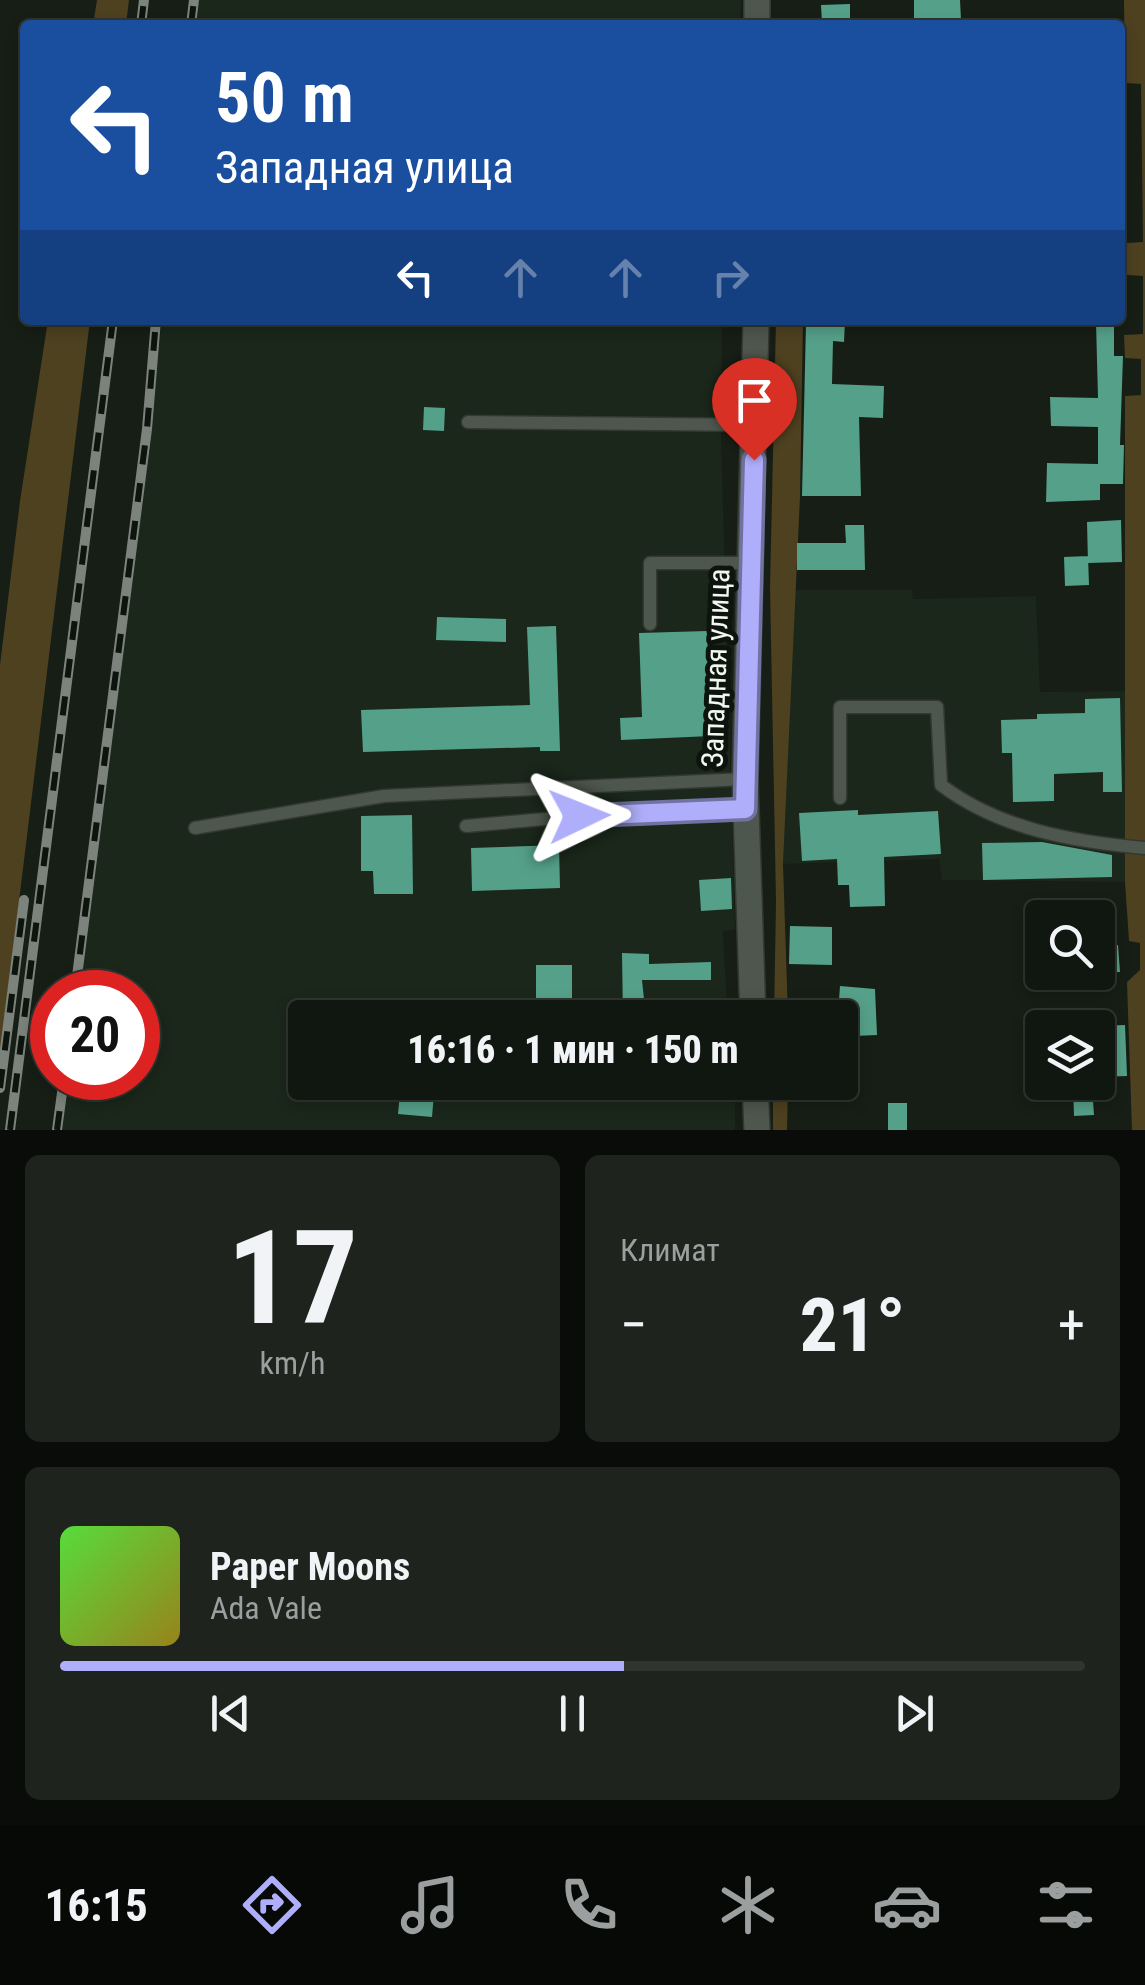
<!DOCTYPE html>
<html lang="ru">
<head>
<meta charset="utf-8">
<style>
  body { margin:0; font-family:"Roboto Condensed",sans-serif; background:#1e231e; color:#f1f3f6; height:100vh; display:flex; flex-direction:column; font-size:38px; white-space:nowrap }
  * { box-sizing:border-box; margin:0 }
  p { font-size:32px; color:#9c9f9f }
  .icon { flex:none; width:55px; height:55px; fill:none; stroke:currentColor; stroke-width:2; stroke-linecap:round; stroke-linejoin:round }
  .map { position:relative; height:1130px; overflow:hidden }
  .panel { display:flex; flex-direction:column; gap:25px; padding:25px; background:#090c09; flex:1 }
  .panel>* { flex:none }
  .guide { position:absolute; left:20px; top:20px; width:1105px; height:305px; border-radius:10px; box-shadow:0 5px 15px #0003,0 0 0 2px #303530; background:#1a4fa0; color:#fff; overflow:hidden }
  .fabs { position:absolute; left:1025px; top:900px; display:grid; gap:20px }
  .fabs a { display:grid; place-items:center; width:90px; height:90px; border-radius:10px; background:#101610; box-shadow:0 5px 15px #0003,0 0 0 2px #303530; font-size:50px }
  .speed { position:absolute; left:30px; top:970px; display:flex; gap:20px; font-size:50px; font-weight:700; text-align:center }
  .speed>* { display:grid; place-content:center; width:130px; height:130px; border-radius:50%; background:#101610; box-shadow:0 5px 15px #0003,0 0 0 2px #303530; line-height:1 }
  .speed .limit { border:15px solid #d22; background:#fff; color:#111 }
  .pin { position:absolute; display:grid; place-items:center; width:85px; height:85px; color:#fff; margin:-102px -42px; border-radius:50% 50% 50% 0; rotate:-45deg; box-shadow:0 0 10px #0007 }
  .pin .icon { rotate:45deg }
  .me { position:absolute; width:110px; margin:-55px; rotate:88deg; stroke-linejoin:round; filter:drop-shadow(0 0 8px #0008) }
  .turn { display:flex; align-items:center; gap:35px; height:210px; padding:0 30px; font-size:45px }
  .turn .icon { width:130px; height:130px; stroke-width:2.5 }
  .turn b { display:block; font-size:70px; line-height:85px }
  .lanes { display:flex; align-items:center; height:95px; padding:0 30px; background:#0003; justify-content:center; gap:50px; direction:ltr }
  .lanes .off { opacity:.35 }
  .big { font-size:75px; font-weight:800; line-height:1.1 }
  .panel .tile { flex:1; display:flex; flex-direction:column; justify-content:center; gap:15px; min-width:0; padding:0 35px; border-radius:15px; background:#1e231e }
  .panel .dial { align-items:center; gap:0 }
  .dial b { font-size:130px; line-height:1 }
  .song { display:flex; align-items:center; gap:30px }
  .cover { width:120px; height:120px; border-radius:15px; background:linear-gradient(135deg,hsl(110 70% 55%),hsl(50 70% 35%)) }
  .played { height:10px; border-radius:5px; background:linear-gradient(90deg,#aeaefa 55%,#303530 55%) }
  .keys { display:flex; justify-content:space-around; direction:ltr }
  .heat { display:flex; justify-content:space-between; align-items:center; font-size:55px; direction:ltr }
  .panel .tiles { flex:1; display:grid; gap:25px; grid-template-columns:1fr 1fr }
  .tile:last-child { grid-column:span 2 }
  .trip { position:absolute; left:288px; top:1000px; width:570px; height:100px; border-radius:10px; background:#101610; box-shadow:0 5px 15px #0003,0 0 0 2px #303530; font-weight:800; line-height:100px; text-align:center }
  .menu { display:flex; height:160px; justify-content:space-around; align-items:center; background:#060906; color:#9c9f9f }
  .menu .icon { width:70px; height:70px }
  .menu .active { color:#aeaefa }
  .menu b { font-size:45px; color:#f1f3f6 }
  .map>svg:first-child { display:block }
  .built { fill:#1a271a }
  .green { fill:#4e4120 }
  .building { fill:#55a089 }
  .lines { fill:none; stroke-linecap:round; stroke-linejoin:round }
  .service-casing { stroke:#333833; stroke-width:15 }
  .minor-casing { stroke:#333833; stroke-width:28 }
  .service { stroke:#4e574d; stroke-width:12 }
  .minor { stroke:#4e574d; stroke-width:25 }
  .rail-casing { stroke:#7c837c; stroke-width:10 }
  .rail { stroke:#0d140d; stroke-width:6; stroke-dasharray:19; stroke-linecap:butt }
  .route-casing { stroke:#7171a2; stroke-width:25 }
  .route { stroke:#aeaefa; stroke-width:18 }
  .labels { text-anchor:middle; stroke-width:10; stroke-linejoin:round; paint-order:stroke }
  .street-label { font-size:30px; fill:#f1f7f1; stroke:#0d140d }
</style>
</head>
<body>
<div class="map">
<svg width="1145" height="1130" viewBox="0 0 1145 1130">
  <rect width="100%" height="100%" fill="#161e15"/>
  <path class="built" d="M198,0H741L740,25H195Z
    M162,320H722L721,437L735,930L723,931L727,1004L715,1006V1018H305V1082L717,1083L718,1087L735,1086V1130H62L67,1078H138V992H77L144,489Z
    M795,590H912L913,599L1036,596L1040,692L1126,691L1125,882L942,880L939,859L783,864Z"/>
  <path class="green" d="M97,0H129L126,25H93Z
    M1124,0H1145V1130H1132L1127,982L1140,970V943L1129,941L1125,882V396L1141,395V359L1125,358L1124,335L1143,334V276L1127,275V243L1143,242L1141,84L1125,83Z
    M48,320H90L0,1057V665L20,501Z
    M776,320H803L800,497L783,864L788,1017L774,1018L776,901L770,587Z
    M773,1083H788L787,1130H773Z"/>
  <path class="building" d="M914,0H960L961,20H914Z
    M850,4V22L822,23L821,5Z
    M821,320H845L844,342L833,341L832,384L884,386L883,418L859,417L861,496H802L806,323H821Z
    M1096,322H1114V356H1123L1120,445H1124L1123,484H1100V500L1046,502L1047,463L1098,464V427L1051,426L1050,397L1098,398Z
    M424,407L445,408L444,431L423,430Z
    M1121,520L1122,562L1088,563L1087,522Z
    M845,525H864L865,570H797V543H846Z
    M1088,556L1089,585L1065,586L1064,557Z
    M437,617L506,619V642L436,640Z
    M556,626L560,751H540V747L363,752L361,710L530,705L527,627Z
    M707,631L711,736L621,740L620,718L642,717L639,633Z
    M1120,698L1122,792H1103V772L1054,774V801L1013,802L1012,753H1002L1001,720L1037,719V714L1085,713V699Z
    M858,810V815L938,811L941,854L884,857L885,906L850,907L849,885H838L837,859L802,861L799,813Z
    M412,815L413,894H374L373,871H361V816Z
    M1042,842L1112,855V877L983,880L982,843Z
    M559,845L560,888L472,891L471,848Z
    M731,878L732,909L701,911L699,880Z
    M790,926L832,927V965L789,964Z
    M1118,945L1120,972L1098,973V947Z
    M622,953L649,954V964L711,962V980H642L646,1018H623Z
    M536,965H572V1018H536Z
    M840,986L875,989L877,1035L855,1036V1018H795V1002L839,1000Z
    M1125,1025L1127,1076L1098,1077V1026Z
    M401,1082H435L432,1117L398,1114Z
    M1073,1086H1092L1094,1115L1074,1116Z
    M888,1103H907V1130H888Z"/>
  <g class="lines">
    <g class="service-casing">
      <path id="service" d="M468,422L756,425
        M650,624V563H752
        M840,798V707H937L941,785C999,829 1074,842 1145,848
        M466,826L579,816L745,809
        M195,828L384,796L745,779"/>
    </g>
    <g class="minor-casing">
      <path id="minor" d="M757,25V0
        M753,1018L745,779L756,320
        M755,1082L757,1130"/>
    </g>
    <use href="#service" class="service"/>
    <use href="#minor" class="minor"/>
    <g class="rail-casing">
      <path id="rail" d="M141,25L144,0
        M191,25L194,0
        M75,992L147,429L156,320
        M0,1088L24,900
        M10,1130L113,320
        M57,1130L64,1078"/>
    </g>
    <use href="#rail" class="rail"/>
  </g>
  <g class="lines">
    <g class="route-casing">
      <path id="route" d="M579,816L745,809L754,460"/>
    </g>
    <use href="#route" class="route"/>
  </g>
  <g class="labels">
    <g class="street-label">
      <text transform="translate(716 668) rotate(-88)" y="10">Западная улица</text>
    </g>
  </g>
</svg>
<div class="fabs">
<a><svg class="icon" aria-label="search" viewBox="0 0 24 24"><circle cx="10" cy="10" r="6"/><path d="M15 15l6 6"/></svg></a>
<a><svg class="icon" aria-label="layers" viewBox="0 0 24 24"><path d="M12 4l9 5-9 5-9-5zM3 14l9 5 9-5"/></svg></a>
</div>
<div class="speed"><div class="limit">20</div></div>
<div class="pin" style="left:754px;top:460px;background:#d93025"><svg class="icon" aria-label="arrive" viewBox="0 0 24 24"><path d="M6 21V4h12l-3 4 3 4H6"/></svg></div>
<svg class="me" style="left:579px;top:816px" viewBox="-20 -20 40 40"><path d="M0-17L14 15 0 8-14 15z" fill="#aeaefa" stroke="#fff" stroke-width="4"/></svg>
<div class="trip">16:16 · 1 мин · 150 m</div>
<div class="guide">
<div class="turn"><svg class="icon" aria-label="left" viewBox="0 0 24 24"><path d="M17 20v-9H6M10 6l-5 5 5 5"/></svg><div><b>50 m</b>Западная улица</div></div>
<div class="lanes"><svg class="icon" aria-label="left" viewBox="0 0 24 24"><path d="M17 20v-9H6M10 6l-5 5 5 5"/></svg><svg class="icon off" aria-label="ahead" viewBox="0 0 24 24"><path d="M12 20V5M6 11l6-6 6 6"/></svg><svg class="icon off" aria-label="ahead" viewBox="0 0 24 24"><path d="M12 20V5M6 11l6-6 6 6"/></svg><svg class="icon off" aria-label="right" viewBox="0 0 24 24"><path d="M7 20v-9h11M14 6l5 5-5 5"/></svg></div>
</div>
</div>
<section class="panel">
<div class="tiles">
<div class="tile dial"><b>17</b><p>km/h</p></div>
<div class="tile"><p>Климат</p>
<div class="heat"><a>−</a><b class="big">21°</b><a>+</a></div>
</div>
<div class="tile">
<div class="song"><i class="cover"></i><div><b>Paper Moons</b><p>Ada Vale</p></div></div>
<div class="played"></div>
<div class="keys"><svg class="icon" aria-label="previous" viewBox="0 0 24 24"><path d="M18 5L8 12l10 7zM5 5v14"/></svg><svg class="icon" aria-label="pause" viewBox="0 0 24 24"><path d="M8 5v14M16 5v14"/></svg><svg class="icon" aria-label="next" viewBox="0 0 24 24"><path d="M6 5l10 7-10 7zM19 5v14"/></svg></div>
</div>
</div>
</section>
<nav class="menu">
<b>16:15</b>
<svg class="icon active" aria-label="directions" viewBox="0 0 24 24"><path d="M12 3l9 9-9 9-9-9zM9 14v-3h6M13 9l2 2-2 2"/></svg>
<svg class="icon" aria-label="music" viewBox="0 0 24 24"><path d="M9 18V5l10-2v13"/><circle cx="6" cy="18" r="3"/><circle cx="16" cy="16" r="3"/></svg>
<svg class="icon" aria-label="phone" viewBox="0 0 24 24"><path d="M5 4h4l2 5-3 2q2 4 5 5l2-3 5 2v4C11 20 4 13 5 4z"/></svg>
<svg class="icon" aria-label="climate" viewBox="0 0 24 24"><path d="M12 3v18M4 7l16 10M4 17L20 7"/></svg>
<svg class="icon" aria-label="car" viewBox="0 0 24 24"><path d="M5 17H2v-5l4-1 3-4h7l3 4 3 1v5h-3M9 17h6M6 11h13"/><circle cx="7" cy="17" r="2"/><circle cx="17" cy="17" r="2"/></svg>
<svg class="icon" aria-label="filters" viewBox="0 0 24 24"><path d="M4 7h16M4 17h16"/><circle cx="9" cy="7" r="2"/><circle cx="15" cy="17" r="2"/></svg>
</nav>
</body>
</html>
